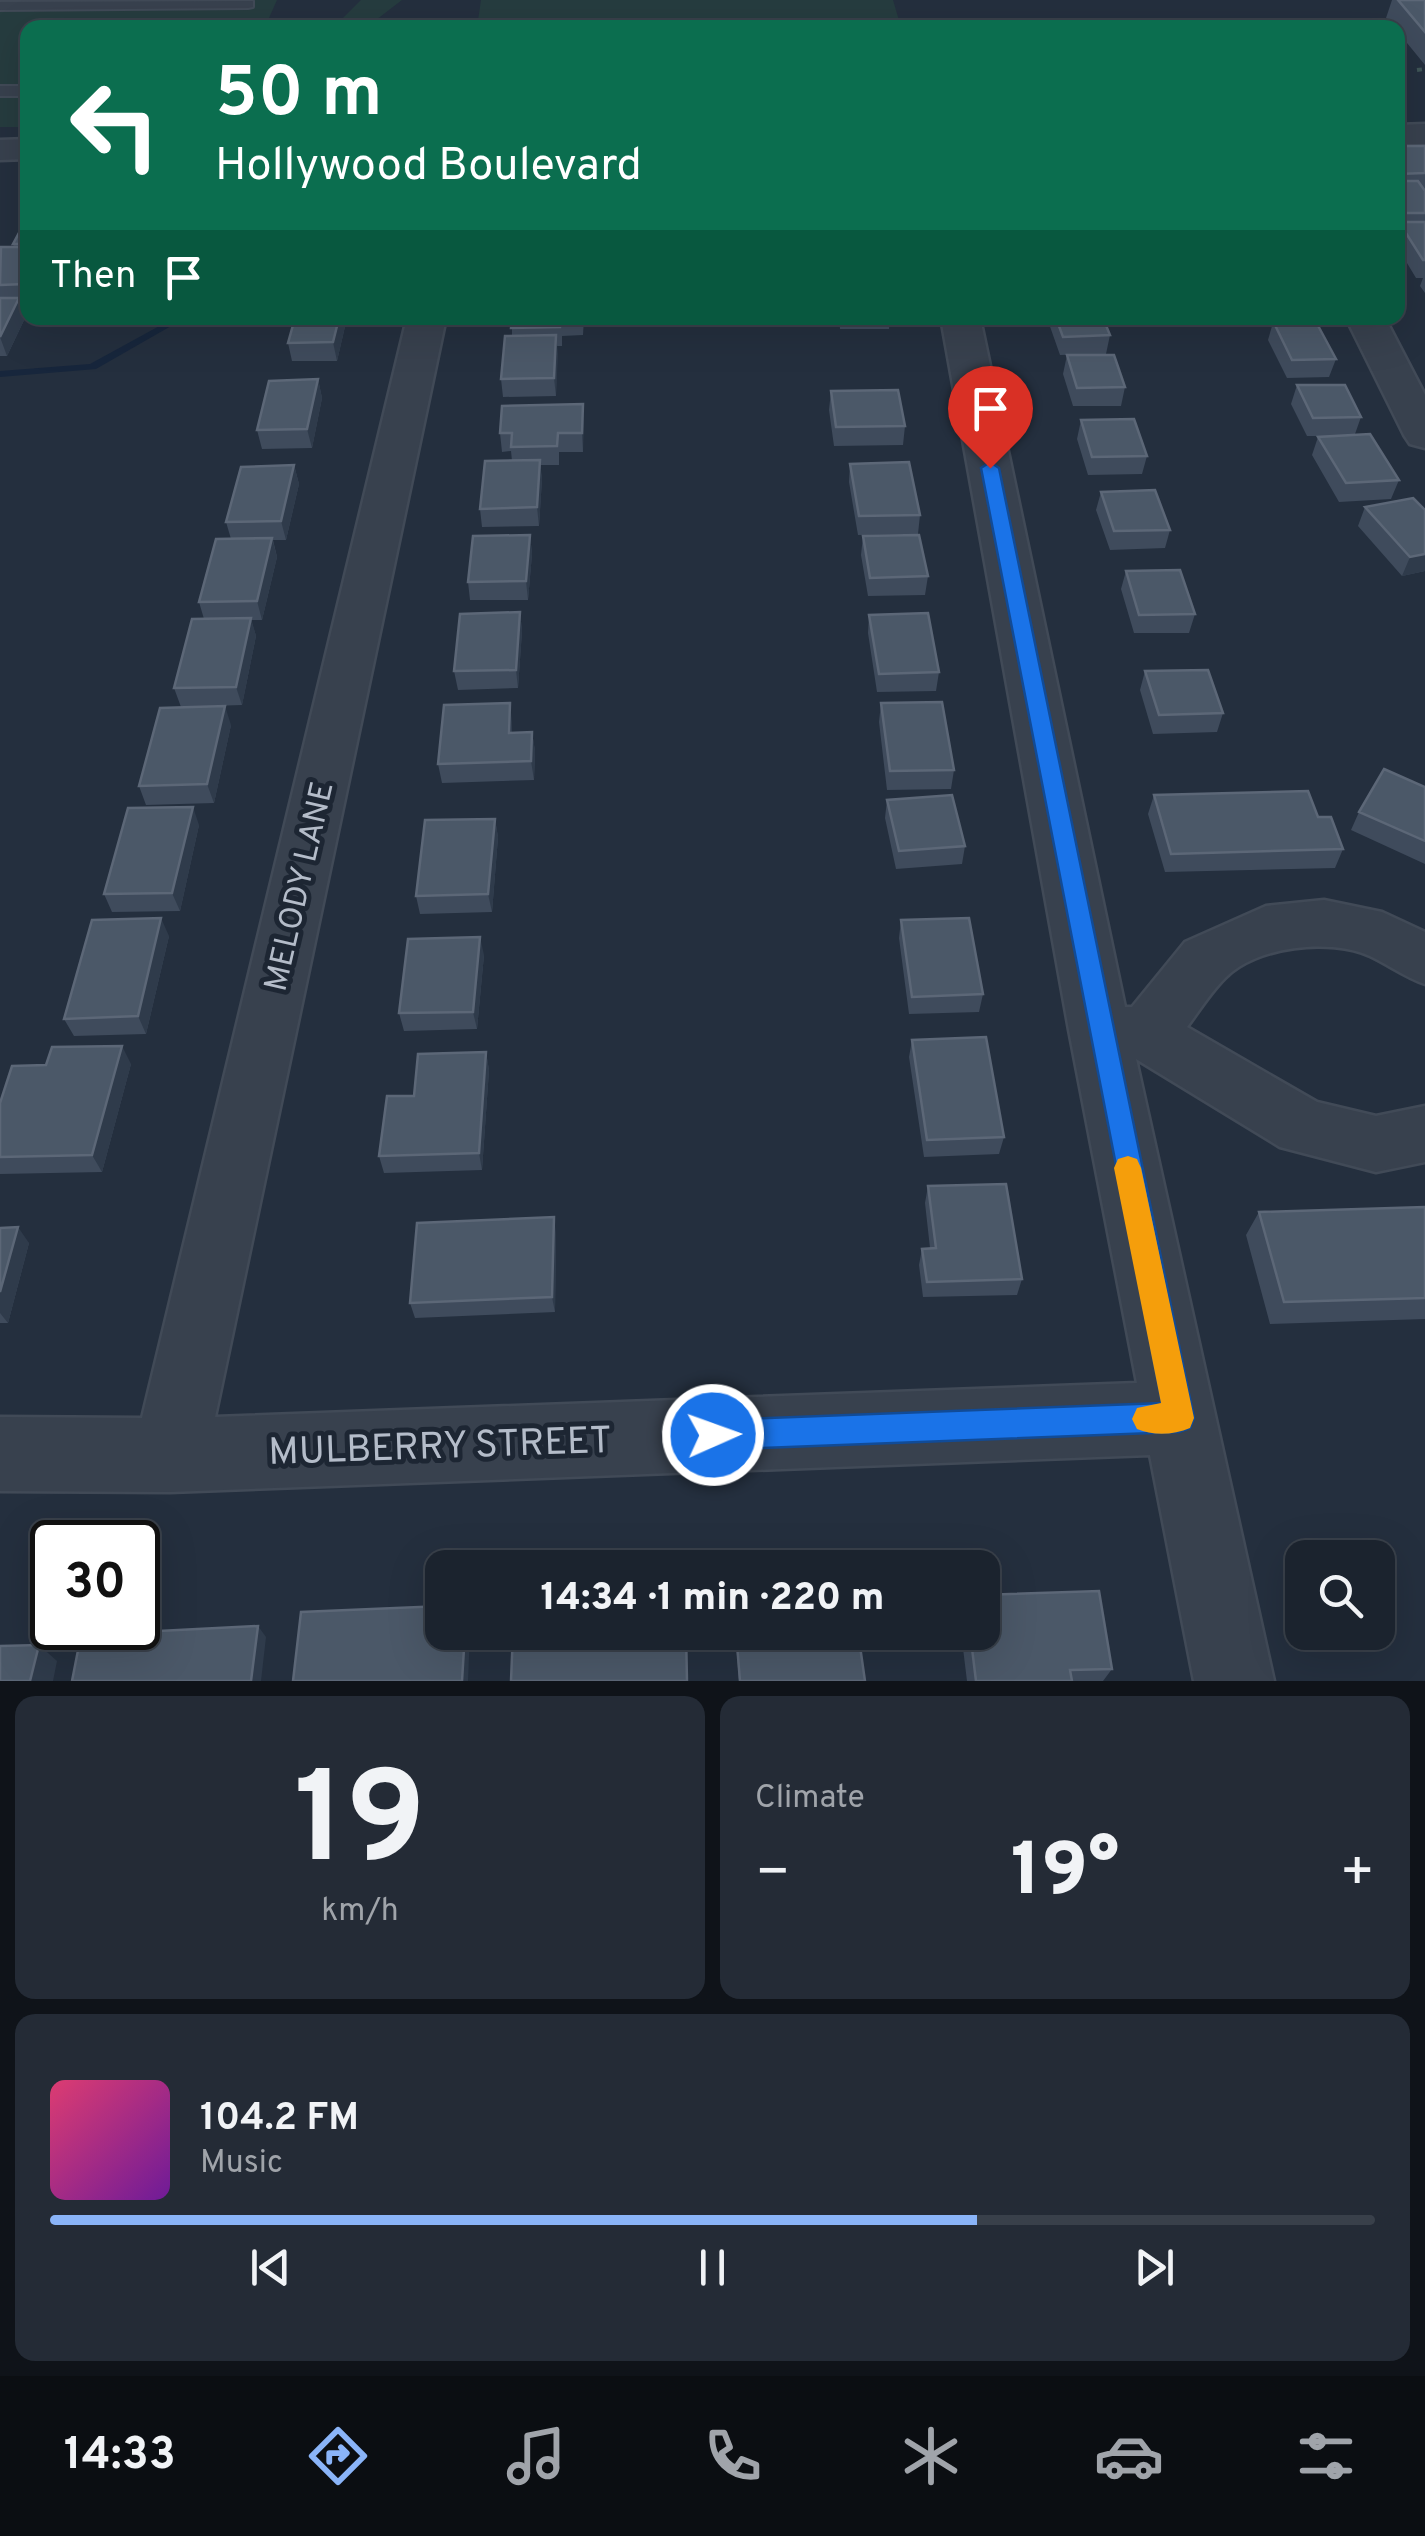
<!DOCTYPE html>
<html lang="en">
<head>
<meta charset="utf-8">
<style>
  body { margin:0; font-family:Overpass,sans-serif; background:#242b36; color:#f1f3f6; height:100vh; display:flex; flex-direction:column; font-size:38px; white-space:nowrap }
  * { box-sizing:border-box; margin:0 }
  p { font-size:32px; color:#a0a4aa }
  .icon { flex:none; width:55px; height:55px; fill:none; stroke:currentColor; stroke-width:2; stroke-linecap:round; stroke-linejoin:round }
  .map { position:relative; height:1681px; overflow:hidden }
  .details { display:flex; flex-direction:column; gap:15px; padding:15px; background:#0f1319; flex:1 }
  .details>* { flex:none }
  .banner { position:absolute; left:20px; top:20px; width:1385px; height:305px; border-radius:20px; box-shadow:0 10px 40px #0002,0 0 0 2px #39404a; background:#0b6e4f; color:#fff; overflow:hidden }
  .controls { position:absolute; left:1285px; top:1540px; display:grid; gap:20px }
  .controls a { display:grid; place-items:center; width:110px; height:110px; border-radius:20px; background:#1b232e; box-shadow:0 10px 40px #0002,0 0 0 2px #39404a; font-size:50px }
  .speed { position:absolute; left:30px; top:1520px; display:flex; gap:20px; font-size:50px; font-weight:700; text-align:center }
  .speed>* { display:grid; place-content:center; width:130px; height:130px; border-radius:50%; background:#1b232e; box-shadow:0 10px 40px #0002,0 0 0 2px #39404a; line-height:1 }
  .speed .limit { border:5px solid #111; border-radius:15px; background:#fff; color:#111 }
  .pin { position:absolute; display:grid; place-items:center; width:85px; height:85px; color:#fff; margin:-102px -42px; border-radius:50% 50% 50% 0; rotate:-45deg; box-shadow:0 0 10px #0007 }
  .pin .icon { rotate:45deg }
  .me { position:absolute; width:110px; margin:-55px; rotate:88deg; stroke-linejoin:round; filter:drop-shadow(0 0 8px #0008) }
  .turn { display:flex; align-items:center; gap:35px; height:210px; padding:0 30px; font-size:45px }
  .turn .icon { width:130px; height:130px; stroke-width:2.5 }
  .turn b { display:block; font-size:70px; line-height:85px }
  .then { display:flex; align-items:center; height:95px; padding:0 30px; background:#0003; gap:20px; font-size:38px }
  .big { font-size:75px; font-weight:800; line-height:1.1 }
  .details .card { flex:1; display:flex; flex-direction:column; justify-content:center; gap:15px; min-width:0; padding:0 35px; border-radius:20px; background:#242b36 }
  .details .dial { align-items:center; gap:0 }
  .dial b { font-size:130px; line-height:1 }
  .song { display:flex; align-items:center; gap:30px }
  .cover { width:120px; height:120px; border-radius:15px; background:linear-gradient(135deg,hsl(340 70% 55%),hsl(280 70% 35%)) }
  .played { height:10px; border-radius:5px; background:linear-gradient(90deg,#8ab4f8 70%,#39404a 70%) }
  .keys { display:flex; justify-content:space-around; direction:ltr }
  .heat { display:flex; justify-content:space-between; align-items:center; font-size:55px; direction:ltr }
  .details .tiles { flex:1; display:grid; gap:15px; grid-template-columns:1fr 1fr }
  .card:last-child { grid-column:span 2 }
  .trip { position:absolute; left:425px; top:1550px; width:575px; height:100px; border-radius:20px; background:#1b232e; box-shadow:0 10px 40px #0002,0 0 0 2px #39404a; font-weight:800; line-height:100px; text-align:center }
  .dock { display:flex; height:160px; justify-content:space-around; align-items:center; background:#0b0e12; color:#a0a4aa }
  .dock .icon { width:70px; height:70px }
  .dock .current { color:#8ab4f8 }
  .dock b { font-size:45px; color:#f1f3f6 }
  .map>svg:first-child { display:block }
  .green { fill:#263c3f }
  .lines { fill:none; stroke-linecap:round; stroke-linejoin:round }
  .stream { fill:#17263c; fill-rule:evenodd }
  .lane-casing { stroke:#414a57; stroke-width:4 }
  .street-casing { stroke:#414a57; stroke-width:5 }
  .path { stroke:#3f5557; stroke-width:4; stroke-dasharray:5 5; stroke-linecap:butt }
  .lane { fill:#38414e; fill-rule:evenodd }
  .street { fill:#38414e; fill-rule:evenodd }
  .wall { fill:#3f4b5c }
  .shaded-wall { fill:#2f3b4b }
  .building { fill:#4b5868; stroke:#5c6777; stroke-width:2.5 }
  .route { fill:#1a73e8; stroke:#114b97; stroke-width:2.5 }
  .slow { fill:#f59e0b }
  .labels { text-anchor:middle; stroke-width:10; stroke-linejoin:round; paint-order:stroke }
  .street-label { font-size:32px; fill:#b4bcc9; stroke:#1d2633 }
  .near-street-label { font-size:38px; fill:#b4bcc9; stroke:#1d2633 }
</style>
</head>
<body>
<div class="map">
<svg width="1425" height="1681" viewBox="0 0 1425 1681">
  <rect width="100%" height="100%" fill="#242f3e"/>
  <path class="green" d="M0,0H277L265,27L28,28L27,127H0Z
    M361,0H402L376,20L373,27H334Z
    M481,0H893L901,27H477Z"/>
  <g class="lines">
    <path class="stream" d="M174,318H185L96,369L0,377V371L90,364Z"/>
    <g class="lane-casing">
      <path id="lane" d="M253,1V7L248,8L0,10V2Z
        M0,86H28V96H0Z"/>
    </g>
    <g class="street-casing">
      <path id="street" d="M1425,124V144L1398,145V125Z
        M28,139V159L0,160V140Z
        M407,318H446L215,1417L1137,1383L1069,1030L941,318H980L1125,1007H1132L1185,942L1266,906L1324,900L1382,912L1425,932V984C1405,977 1389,965 1370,956C1330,938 1256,946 1225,978C1210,993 1199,1011 1187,1027L1317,1102L1376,1116L1425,1106V1162L1376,1172L1280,1147L1136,1059L1274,1681H1194L1150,1455L170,1492L0,1491V1417L142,1418Z
        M1346,318H1385L1425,395V448L1410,444L1404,435Z"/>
    </g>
    <path class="path" d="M1417,70L1425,69"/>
    <use href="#lane" class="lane"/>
    <use href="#street" class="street"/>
  </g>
  <path class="wall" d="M1392,0H1425V65L1398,32V28H1394L1386,18Z
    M1398,146H1425V293L1420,286L1423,278H1416L1398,248Z
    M21,178H28V196H27Z
    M28,216V302L21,303L26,316L7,356H0V250L14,247L13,244Z
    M295,318H347L337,361H292L288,343Z
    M512,318H584L583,335L562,336V346H557L556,396L503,397L501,379L512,336Z
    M839,318H890L889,329H840Z
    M1047,318H1103L1110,335L1106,354L1060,355Z
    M1255,318H1307L1306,321L1336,359L1329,377L1287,378L1268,340L1272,326H1259Z
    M1067,355L1125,387L1121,406H1073L1063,374Z
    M318,379L322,398L312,448L262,449L257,430Z
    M1297,385L1361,417L1355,434L1399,480L1391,499L1339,502L1312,455L1318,437L1335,436H1307L1291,404Z
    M831,391L905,426L903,445L834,446L829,410Z
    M583,404V452H559V465H540L542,479L539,526L482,527L480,509L512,461L511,451L502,452L500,433Z
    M1081,420L1147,456L1142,474L1088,475L1077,439Z
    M850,464L920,515L918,534L858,535L849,482Z
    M294,465L299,484L286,540H273L277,557L262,620H251L256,636L242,705L181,707L174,688L204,619L199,602L231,539L226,522Z
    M1101,492L1170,530L1165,548L1110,550L1096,510Z
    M1365,507L1425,510V571L1402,576L1358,526Z
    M530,535L532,554L528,600H470L468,582Z
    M863,536L928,576L925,595L868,596L861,555Z
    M1126,571L1195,614L1189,633H1134L1121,589Z
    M520,612L522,631L518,688L458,690L454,671Z
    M869,615L939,672L936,691L877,692L868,633Z
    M1145,671L1223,713L1217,732L1153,734L1140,690Z
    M881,703L954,770L951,789L887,790L879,722Z
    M512,722V733L532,732L535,751L534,780L442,783L438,764Z
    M231,725L214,803L146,805L139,786Z
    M1425,787V864L1351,830L1359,812Z
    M1154,795L1318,817L1343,849L1335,868L1165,872L1148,814Z
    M887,800L965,846L962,864L896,869L885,818Z
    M495,819L498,837L492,912L420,914L416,896Z
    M199,825L180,911L112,912L104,894Z
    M901,920L983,994L979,1012L909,1014L899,938Z
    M169,936L146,1034L74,1036L64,1019Z
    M484,955L477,1029L404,1031L399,1013Z
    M912,1040L1004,1137L999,1154L924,1157L909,1057Z
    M486,1052L489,1070L482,1170L384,1173L379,1156L414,1096Z
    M131,1064L102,1172L0,1174V1103Z
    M928,1186L1022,1279L1017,1295L923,1297L919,1265L922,1249L930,1248L925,1203Z
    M1425,1207V1319L1270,1324L1246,1235L1259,1212Z
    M0,1228L29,1243L8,1323H0Z
    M556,1233L555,1312L415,1318L410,1303Z
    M735,1632H858L865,1681H739Z
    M961,1632H982L1112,1669L1103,1681H967Z"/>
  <path class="shaded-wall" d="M19,298L26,316L7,356L0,337Z
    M339,318H347L337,361L333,342Z
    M556,335L558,354L556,396L554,378Z
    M318,379L322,398L312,448L307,429Z
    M583,404L584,423L583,452L582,433Z
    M540,460L542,479L539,526L537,507Z
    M294,465L299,484L286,540L281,521Z
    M530,535L532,554L528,600L526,581Z
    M272,538L277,557L262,620L257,601Z
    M1425,554V571L1402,576L1410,557Z
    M520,612L522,631L518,688L516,670Z
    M251,618L256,636L242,705L236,687Z
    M510,703L512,722L511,752L509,733Z
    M225,706L231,725L214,803L207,784Z
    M532,732L535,751L534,780L531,761Z
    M193,807L199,825L180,911L172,893Z
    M495,819L498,837L492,912L488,894Z
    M161,918L169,936L146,1034L138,1016Z
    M480,937L484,955L477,1029L473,1012Z
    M122,1046L131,1064L102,1172L92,1155Z
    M486,1052L489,1070L482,1170L479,1153Z
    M554,1217L556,1233L555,1312L552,1297Z
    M18,1227L29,1243L8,1323L0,1313V1292Z
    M258,1626L266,1637L261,1681H251Z
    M465,1632H470L468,1681H462Z
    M39,1645L57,1661L53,1681H30Z"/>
  <path class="building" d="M1398,0H1425V32Z
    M1398,146H1425V173L1398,174Z
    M28,165V178H21Z
    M1398,181H1418L1425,191V213H1398Z
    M28,216V244H13Z
    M1399,222H1425V260H1423Z
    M1,247H28V280L25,284L0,285Z
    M0,298H19L0,337Z
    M295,318H339L333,342L288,343Z
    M512,318H561L560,327L511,328Z
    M1056,318H1103L1110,335L1063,337Z
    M1315,320L1336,359L1292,360L1273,321Z
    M556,335L554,378L501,379L505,336Z
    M1067,355H1114L1125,387L1077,388Z
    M318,379L307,429L257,430L269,381Z
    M1297,385H1345L1361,417L1313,418Z
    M898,390L905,426L836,427L831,391Z
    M583,404L582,433H558L557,446L511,447L512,433H500L502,406Z
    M1134,419L1147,456L1092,457L1081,420Z
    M1370,434L1399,480L1346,483L1318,437Z
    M540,460L537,507L480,509L485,461Z
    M909,462L920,515L859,516L850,464Z
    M294,465L281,521L226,522L241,467Z
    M1155,490L1170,530L1114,531L1101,492Z
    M1413,498L1425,510V554L1410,557L1365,507Z
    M530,535L526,581L468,582L473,536Z
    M919,535L928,576L870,578L863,536Z
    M272,538L257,601L199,602L216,539Z
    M1180,570L1195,614L1139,615L1126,571Z
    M520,612L516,670L454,671L460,614Z
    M928,613L939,672L879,674L869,615Z
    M251,618L236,687L174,688L192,619Z
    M1208,670L1223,713L1159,715L1145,671Z
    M942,702L954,770L890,771L881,703Z
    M510,703L509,733L532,732L531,761L438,764L444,705Z
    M225,706L207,784L139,786L160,708Z
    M1384,769L1425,787V841L1359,812Z
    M1308,791L1318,817H1331L1343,849L1171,854L1154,795Z
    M952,795L965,846L899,851L887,800Z
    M193,807L172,893L104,894L128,808Z
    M495,819L488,894L416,896L425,820Z
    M161,918L138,1016L64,1019L92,920Z
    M969,918L983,994L912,997L901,920Z
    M480,937L473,1012L399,1013L408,939Z
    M986,1037L1004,1137L927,1140L912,1040Z
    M122,1046L92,1155L0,1157V1103L12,1066L46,1065L52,1047Z
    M486,1052L479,1153L379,1156L387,1096H414L418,1054Z
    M1006,1184L1022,1279L927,1282L922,1249L936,1248L928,1186Z
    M1425,1207V1298L1284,1302L1259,1212Z
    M554,1217L552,1297L410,1303L417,1223Z
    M18,1227L0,1292V1228Z
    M1099,1591L1112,1669L1070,1670L1072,1681H976L970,1632H982V1595Z
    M442,1606V1632H465L462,1681H293L301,1612Z
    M258,1626L251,1681H72L81,1635Z
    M513,1632H686L687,1681H511Z
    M736,1632H858L865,1681H740Z
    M39,1645L30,1681H0V1646Z"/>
  <path class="route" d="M990,462L999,468L1194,1418L1190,1428L1179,1432L713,1450L703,1446L698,1435L703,1424L713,1420L1162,1403L981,468Z"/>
  <path class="slow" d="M1128,1156L1137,1159L1141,1168L1194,1418L1190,1428C1174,1435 1153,1436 1137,1429L1132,1419L1137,1408L1161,1403L1114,1168L1118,1159Z"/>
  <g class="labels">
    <g class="street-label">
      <text transform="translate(298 886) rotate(-77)" y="11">MELODY LANE</text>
    </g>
    <g class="near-street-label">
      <text transform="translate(440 1445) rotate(-2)" y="13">MULBERRY STREET</text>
    </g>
  </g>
</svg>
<div class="controls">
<a><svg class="icon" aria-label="search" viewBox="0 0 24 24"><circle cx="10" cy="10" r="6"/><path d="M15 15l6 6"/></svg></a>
</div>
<div class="speed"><div class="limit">30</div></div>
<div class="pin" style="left:990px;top:468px;background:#d93025"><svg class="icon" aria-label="arrive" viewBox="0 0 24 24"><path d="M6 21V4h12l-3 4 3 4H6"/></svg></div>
<svg class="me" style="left:713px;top:1435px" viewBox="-20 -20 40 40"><circle r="17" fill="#1a73e8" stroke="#fff" stroke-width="3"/><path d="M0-11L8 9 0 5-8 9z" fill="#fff"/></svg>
<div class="trip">14:34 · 1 min · 220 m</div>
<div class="banner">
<div class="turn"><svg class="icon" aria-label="left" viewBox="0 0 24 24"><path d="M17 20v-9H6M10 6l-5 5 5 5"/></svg><div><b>50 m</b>Hollywood Boulevard</div></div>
<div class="then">Then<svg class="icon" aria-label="arrive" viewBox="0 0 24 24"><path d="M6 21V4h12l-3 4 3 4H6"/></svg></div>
</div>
</div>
<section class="details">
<div class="tiles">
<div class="card dial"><b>19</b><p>km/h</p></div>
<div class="card"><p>Climate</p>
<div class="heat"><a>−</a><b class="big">19°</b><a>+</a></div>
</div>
<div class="card">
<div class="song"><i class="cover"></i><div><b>104.2 FM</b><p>Music</p></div></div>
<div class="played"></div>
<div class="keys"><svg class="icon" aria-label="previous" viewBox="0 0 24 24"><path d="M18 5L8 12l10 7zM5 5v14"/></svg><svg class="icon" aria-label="pause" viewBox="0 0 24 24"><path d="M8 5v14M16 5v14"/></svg><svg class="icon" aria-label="next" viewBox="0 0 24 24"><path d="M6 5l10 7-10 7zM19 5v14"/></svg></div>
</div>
</div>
</section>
<nav class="dock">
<b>14:33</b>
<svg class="icon current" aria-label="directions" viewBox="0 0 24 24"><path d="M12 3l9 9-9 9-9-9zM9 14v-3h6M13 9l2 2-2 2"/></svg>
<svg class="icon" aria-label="music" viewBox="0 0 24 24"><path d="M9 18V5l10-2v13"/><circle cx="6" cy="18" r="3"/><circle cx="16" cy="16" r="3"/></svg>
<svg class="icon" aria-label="phone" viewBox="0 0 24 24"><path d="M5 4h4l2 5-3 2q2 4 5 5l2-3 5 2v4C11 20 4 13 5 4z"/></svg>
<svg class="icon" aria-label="climate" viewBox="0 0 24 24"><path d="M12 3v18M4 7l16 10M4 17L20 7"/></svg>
<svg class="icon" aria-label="car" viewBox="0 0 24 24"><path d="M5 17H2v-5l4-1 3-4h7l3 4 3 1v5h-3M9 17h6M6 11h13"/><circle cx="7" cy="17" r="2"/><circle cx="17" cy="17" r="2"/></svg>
<svg class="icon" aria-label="filters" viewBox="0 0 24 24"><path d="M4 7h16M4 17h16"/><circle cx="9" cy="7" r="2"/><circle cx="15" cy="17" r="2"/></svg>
</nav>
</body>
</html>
